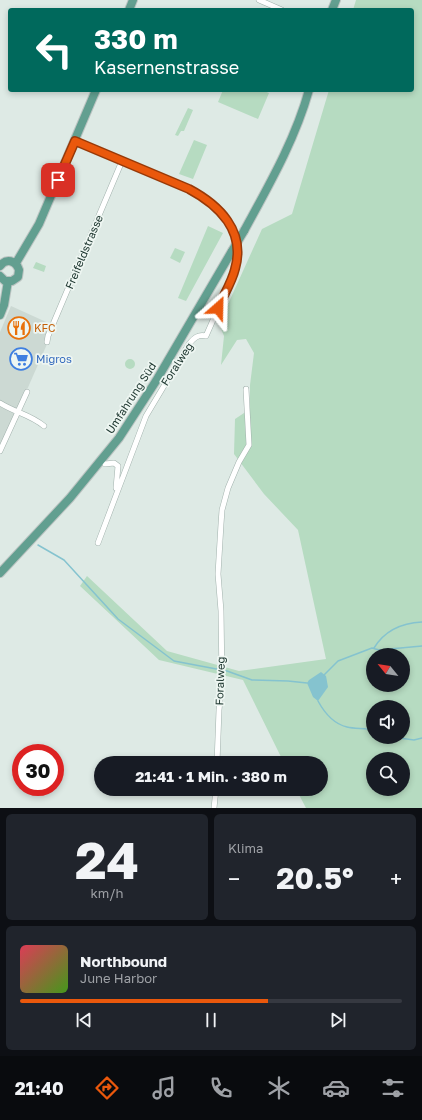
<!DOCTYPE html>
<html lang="de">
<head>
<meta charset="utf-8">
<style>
  body { margin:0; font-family:"Golos Text",sans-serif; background:#20242c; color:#f1f3f6; height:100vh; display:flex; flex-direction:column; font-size:15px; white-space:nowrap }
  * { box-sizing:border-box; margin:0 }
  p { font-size:13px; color:#9ea1a6 }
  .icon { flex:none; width:22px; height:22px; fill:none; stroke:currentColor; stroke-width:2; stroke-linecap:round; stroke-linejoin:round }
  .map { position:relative; height:808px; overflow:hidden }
  .drawer { display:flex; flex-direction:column; gap:6px; padding:6px; background:#0d0f14; flex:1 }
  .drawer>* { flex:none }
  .top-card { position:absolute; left:8px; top:8px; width:406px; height:84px; border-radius:4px; box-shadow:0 2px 6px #0003; background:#00695c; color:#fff; overflow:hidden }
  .needle { width:26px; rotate:300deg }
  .tools { position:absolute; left:366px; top:648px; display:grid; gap:8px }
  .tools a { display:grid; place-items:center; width:44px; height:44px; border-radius:50%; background:#171b24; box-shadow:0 2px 6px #0003; font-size:20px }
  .speed { position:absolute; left:12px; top:744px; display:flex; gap:8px; font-size:20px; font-weight:700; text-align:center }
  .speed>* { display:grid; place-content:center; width:52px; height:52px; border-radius:50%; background:#171b24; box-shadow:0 2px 6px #0003; line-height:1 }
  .speed .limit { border:6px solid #d22; background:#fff; color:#111 }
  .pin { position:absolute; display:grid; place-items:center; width:34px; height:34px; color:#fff; margin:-17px; border-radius:8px; box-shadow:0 2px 6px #0006 }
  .me { position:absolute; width:44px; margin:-22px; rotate:25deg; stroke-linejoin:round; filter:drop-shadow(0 0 3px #0008) }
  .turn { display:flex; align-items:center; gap:14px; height:84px; padding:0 20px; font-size:18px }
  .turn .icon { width:52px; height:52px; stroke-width:2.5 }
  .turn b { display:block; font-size:28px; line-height:34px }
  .big { font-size:30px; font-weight:700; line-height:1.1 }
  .drawer .tile { flex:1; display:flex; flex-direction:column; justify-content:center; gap:6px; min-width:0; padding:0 14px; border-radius:6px; background:#20242c }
  .drawer .dial { align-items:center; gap:0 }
  .dial b { font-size:52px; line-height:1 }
  .song { display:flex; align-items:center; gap:12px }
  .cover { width:48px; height:48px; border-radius:6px; background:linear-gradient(135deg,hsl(350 70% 55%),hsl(100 70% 35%)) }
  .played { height:4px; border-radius:2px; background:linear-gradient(90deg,#ea580c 65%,#363941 65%) }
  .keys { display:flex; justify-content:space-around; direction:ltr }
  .heat { display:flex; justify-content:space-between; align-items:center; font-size:22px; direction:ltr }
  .drawer .tiles { flex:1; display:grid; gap:6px; grid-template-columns:1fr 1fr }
  .tile:last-child { grid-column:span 2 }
  .trip { position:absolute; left:94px; top:756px; width:234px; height:40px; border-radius:20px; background:#171b24; box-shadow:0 2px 6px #0003; font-weight:700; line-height:40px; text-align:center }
  .tabs { display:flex; height:64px; justify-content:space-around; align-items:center; background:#090b0e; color:#9ea1a6 }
  .tabs .icon { width:28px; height:28px }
  .tabs .selected { color:#ea580c }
  .tabs b { font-size:18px; color:#f1f3f6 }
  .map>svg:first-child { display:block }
  .built { fill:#ccd9d3 }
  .green { fill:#b6dbc1; fill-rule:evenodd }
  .water { fill:#85c3cf }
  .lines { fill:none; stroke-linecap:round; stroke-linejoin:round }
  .stream { stroke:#85c3cf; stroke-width:1.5 }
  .minor-casing { stroke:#a1b1ac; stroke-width:6 }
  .primary-casing { stroke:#bcc4c2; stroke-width:10 }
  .minor { stroke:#fff; stroke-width:5 }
  .primary { stroke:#629f90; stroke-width:8 }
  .primary-bridge-casing { stroke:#bcc4c2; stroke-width:10; stroke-linecap:butt }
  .primary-bridge { stroke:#629f90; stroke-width:8 }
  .route-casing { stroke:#983908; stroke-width:10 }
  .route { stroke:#ea580c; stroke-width:7 }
  .labels { text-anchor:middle; stroke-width:3.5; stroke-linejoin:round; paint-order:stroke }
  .street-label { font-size:11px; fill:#203932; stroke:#eef6f2 }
  .food-label { font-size:11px; fill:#c56008; stroke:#eef6f2; text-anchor:start }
  .shop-label { font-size:11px; fill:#366cbe; stroke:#eef6f2; text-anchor:start }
</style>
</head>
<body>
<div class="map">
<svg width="422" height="808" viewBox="0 0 422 808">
  <rect width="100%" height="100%" fill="#deeae5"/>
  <path class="built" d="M11,306L55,326L0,451V332Z"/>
  <path class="green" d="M356,0H422V808H306L296,789H321V763H284L243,680L159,660L80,586L87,576L167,651L239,671L326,659L298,530L264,494L234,454L235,419L250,409V385L254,353L246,339L237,340L221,365L224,336L219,324L262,229L292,214L329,90H412V10H353ZM373,655H403V685H373ZM373,707H403V737H373ZM373,759H403V789H373Z
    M223,90H262L269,93L258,119L218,102Z
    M188,108L193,110L184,131H181L178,136L175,135Z
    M194,140L207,145L193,179L179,174Z
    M208,226L223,233L186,301L178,298Z
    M175,248L185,252L180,263L170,258Z
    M36,262L46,266L44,272L33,268Z
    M125 364a5 5 0 1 1 10 0a5 5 0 1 1-10 0Z"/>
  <path class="water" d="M321,672L326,676L328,687L318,701L313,697L307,683L309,680Z"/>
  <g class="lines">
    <path class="stream" d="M38,545L64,560L118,619L174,661L227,671L252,680L288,681L307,683
      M374,648C385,630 401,623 422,622
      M324,675L338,661L372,648L379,650L422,646
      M318,701C324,712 334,724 347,727C355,729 365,728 373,730
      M392,737L414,740L422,738"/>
    <g class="minor-casing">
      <path id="minor" d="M259,0L282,10
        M75,141L189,189L203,197L226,217L235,237L237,253L236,268L206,336C198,334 194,338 189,344L146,416L98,543
        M47,342L48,336L122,161
        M0,403C16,413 29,414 44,426
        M0,451L27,392
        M105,464L114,463L118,466L116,488
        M217,763L219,710L222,681L221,611L218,574L221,524L222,510L228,488L239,462L249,445L246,389
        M214,808L216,789"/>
    </g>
    <g class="primary-casing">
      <path id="primary" d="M129,10L133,0
        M332,10L336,0
        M244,231C269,185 295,140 309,90
        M16,263L39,224L96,90
        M0,266C6,258 16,260 19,270L18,277L12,281H5L0,276
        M0,315L4,305L8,281
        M0,573L70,498L119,438L156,381L232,251"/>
    </g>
    <use href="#minor" class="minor"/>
    <use href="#primary" class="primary"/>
    <g class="primary-bridge-casing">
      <path id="primary-bridge" d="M232,251L244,231"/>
    </g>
    <use href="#primary-bridge" class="primary-bridge"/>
  </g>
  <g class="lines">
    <g class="route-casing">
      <path id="route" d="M58,180L75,141L189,189C219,205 246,231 235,269C232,282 223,296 218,308"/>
    </g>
    <use href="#route" class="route"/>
  </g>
  <defs>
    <g id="restaurant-ring" transform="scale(1.15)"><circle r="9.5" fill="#eef6f2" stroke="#e8710a" stroke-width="1.5"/><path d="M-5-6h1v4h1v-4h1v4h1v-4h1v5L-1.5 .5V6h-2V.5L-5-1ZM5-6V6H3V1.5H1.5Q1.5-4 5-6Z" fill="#e8710a"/></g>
    <g id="supermarket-ring" transform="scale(1.15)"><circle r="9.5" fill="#eef6f2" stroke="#3f7fe0" stroke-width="1.5"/><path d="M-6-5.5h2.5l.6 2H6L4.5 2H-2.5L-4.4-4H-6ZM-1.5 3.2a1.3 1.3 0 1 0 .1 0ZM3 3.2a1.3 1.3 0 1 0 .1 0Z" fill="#3f7fe0"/></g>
  </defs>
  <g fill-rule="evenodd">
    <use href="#restaurant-ring" x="19" y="328"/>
    <use href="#supermarket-ring" x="21" y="359"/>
  </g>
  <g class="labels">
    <g class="street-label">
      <text transform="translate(84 252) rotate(-67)" y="4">Freifeldstrasse</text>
      <text transform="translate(177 364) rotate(-57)" y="4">Foralweg</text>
      <text transform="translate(131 398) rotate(-57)" y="4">Umfahrung Süd</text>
      <text transform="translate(220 681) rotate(-88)" y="4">Foralweg</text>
    </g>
    <g class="food-label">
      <text x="34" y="332">KFC</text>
    </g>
    <g class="shop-label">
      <text x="36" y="363">Migros</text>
    </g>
  </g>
</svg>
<div class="tools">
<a><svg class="needle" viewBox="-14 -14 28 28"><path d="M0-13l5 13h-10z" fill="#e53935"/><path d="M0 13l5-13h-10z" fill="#9ea1a6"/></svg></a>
<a><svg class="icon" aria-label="sound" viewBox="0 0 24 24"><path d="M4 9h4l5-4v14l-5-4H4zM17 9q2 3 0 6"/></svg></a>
<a><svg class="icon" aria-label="search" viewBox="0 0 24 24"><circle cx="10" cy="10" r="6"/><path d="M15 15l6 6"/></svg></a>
</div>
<div class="speed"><div class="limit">30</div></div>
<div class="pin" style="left:58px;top:180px;background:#d93025"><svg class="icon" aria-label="arrive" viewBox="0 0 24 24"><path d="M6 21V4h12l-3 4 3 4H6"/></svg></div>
<svg class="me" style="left:218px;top:308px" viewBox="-20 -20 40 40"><path d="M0-17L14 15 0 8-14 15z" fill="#ea580c" stroke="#fff" stroke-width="4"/></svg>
<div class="trip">21:41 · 1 Min. · 380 m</div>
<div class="top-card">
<div class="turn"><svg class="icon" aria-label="left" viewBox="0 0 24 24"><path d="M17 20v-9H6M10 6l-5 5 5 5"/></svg><div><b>330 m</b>Kasernenstrasse</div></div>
</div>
</div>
<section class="drawer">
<div class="tiles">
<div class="tile dial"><b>24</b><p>km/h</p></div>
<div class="tile"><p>Klima</p>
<div class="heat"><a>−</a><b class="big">20.5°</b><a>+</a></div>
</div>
<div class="tile">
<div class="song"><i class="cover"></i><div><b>Northbound</b><p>June Harbor</p></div></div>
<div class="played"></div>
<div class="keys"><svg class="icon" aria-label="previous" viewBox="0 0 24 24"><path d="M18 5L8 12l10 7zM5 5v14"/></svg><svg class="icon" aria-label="pause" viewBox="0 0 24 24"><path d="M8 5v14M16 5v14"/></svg><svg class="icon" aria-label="next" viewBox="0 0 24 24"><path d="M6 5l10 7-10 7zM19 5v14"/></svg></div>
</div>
</div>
</section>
<nav class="tabs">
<b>21:40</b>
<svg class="icon selected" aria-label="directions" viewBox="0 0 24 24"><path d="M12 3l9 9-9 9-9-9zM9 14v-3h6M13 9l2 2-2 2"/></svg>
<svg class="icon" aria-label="music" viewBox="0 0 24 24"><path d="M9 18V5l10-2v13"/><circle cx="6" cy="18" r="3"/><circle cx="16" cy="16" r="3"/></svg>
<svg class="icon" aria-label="phone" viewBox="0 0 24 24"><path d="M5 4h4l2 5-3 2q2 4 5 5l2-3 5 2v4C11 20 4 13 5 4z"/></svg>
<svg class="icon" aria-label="climate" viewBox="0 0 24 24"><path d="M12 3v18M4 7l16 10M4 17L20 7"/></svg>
<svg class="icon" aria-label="car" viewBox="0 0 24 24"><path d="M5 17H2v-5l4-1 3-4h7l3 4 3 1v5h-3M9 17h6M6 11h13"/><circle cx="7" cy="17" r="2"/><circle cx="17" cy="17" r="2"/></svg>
<svg class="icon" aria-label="filters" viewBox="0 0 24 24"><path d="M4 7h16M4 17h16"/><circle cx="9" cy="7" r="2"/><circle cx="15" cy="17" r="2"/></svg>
</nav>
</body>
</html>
